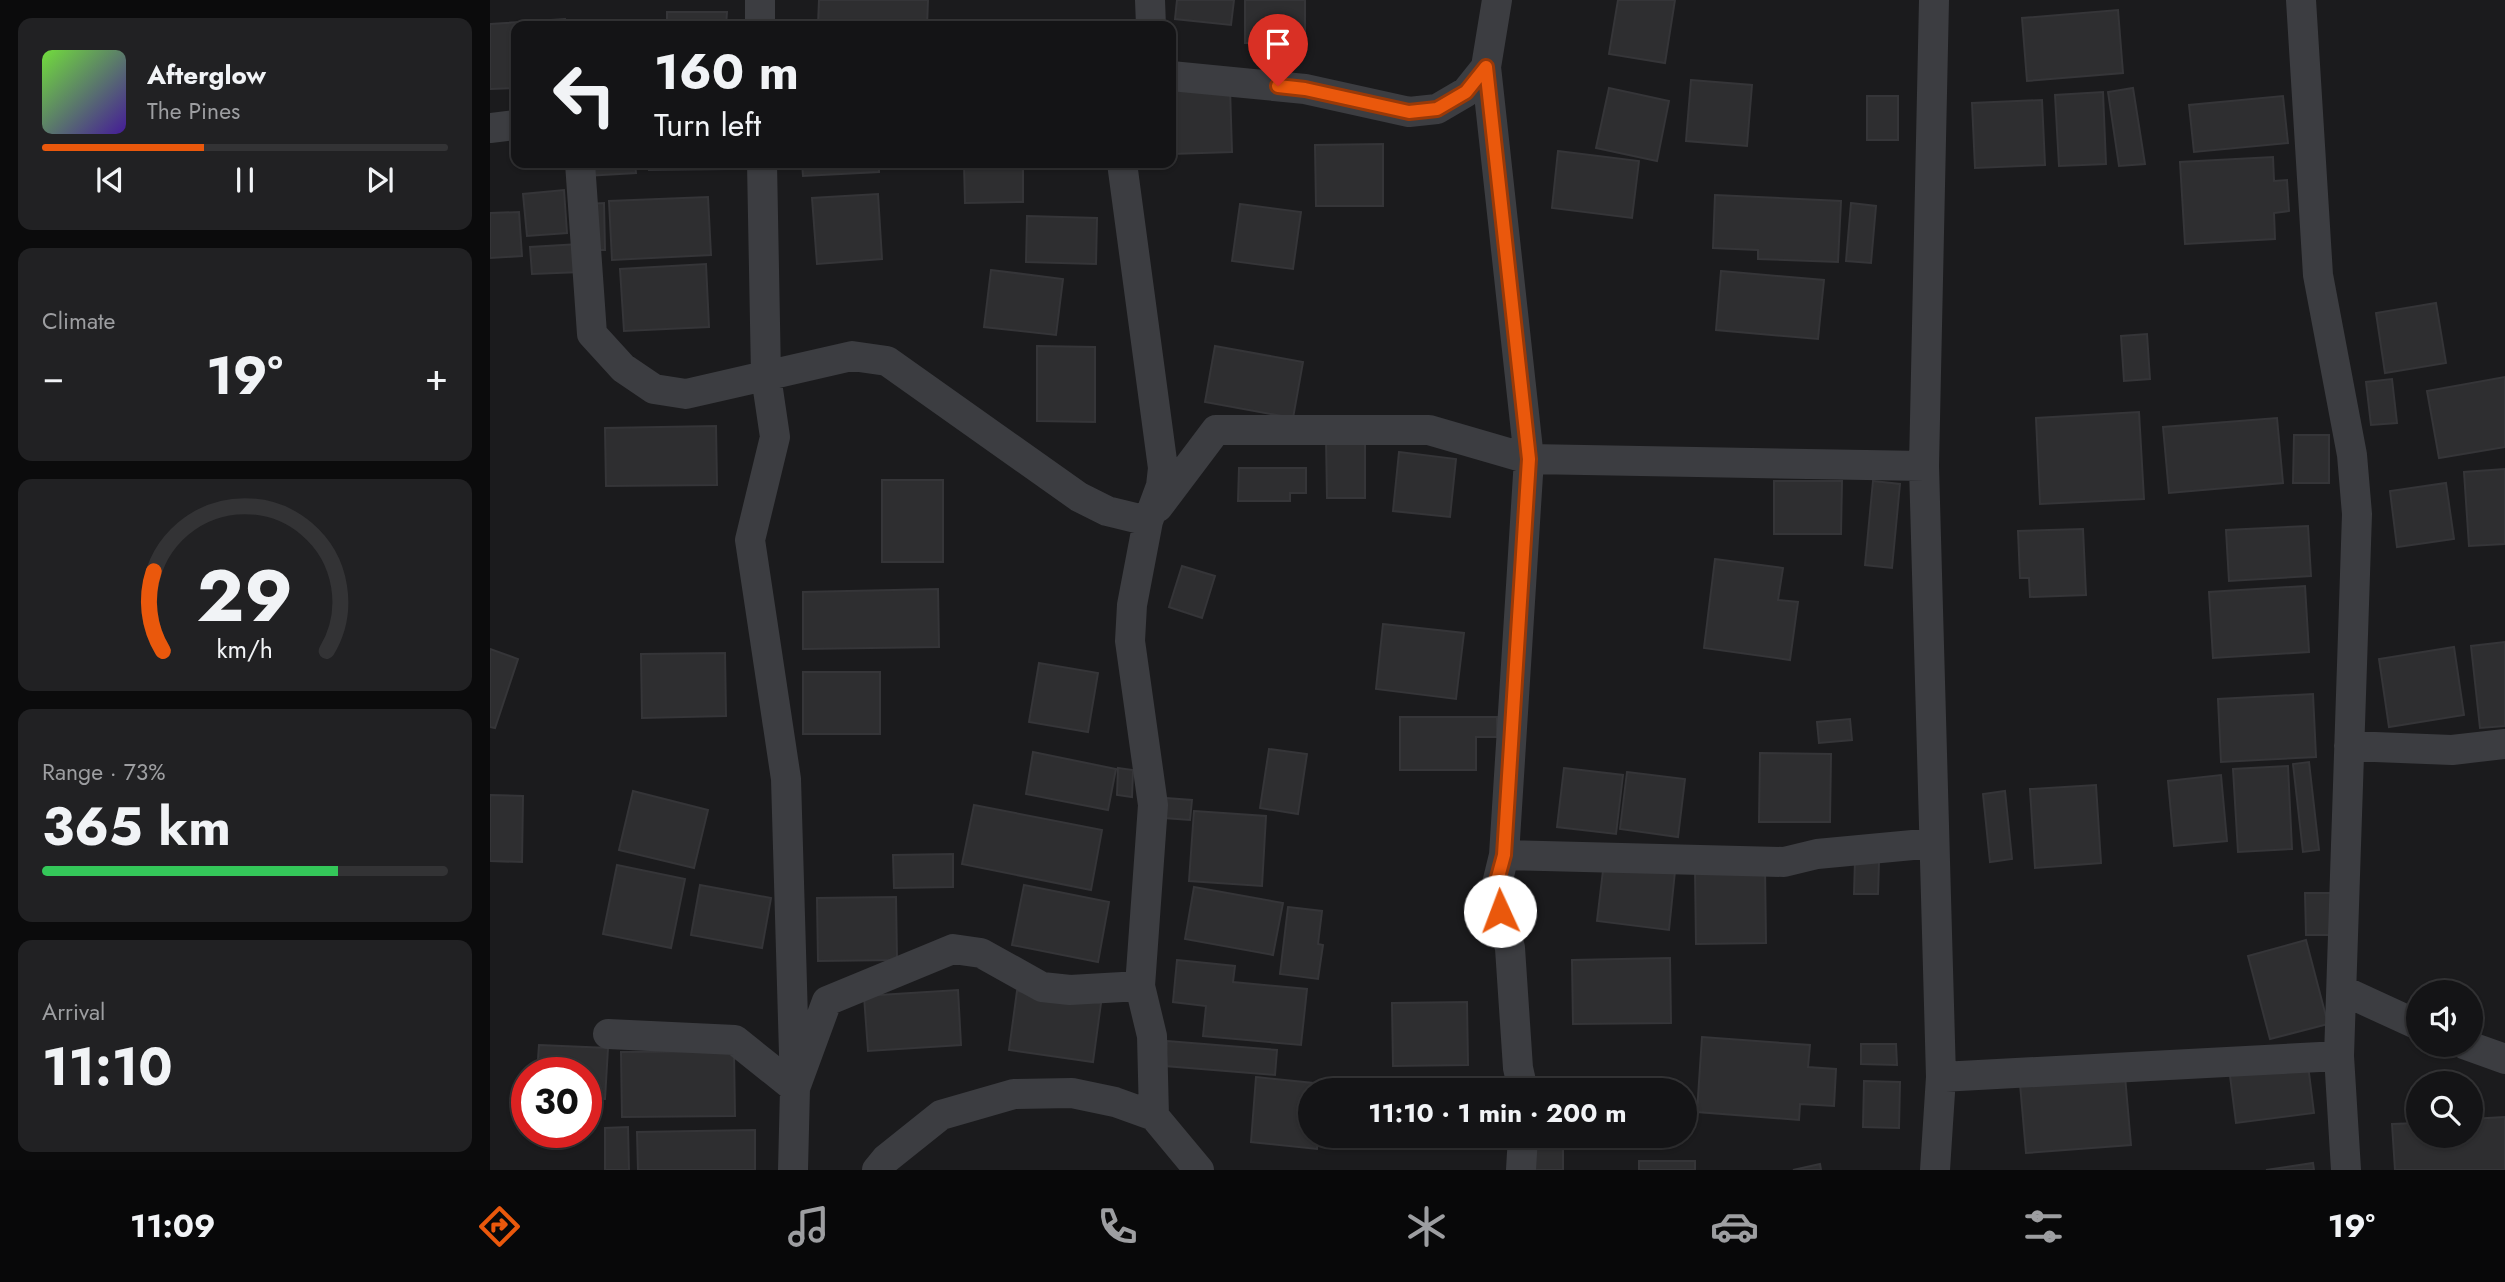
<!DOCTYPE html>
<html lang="en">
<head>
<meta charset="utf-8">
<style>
  body { margin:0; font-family:Jost,sans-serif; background:#212123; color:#f1f3f6; height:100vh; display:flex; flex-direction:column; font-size:26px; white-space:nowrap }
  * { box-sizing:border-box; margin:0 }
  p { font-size:23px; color:#9d9ea1 }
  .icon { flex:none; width:38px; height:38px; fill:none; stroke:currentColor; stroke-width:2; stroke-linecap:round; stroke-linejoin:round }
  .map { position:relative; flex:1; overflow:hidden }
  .side { display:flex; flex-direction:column; gap:18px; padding:18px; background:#0b0b0c; width:490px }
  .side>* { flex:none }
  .hud { position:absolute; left:21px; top:21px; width:665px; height:147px; border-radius:14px; box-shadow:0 2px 5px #0004,0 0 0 2px #333335; background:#141416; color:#f1f3f6; overflow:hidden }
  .buttons { position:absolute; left:1916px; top:980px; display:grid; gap:14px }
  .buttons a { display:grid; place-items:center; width:77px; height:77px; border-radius:50%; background:#141416; box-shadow:0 2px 5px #0004,0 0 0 2px #333335; font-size:35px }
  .speed { position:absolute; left:21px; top:1057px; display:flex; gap:14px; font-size:35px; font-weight:700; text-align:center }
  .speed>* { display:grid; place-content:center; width:91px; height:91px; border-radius:50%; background:#141416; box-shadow:0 2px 5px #0004,0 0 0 2px #333335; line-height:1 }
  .speed .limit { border:10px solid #d22; background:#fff; color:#111 }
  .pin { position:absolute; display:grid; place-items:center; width:60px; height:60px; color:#fff; margin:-72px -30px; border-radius:50% 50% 50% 0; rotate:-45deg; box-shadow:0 0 7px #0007 }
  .pin .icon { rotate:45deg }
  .me { position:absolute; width:77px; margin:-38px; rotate:358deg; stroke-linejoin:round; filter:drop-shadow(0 0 5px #0008) }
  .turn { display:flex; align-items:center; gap:24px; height:147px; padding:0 28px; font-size:32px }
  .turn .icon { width:91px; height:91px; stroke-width:2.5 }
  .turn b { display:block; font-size:49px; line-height:60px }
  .big { font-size:52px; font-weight:700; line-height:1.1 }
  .side .widget { flex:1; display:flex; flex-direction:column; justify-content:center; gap:10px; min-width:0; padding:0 24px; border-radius:14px; background:#212123 }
  .side .dial { align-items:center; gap:0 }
  .dial svg { height:182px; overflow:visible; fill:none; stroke:#333335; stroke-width:7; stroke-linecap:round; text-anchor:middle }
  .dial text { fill:#f1f3f6; stroke:none }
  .song { display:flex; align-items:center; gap:21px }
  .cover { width:84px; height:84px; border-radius:10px; background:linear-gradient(135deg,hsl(100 70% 55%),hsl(260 70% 35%)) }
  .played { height:7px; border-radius:4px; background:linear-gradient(90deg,#ea580c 40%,#333335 40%) }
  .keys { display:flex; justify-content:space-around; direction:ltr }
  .heat { display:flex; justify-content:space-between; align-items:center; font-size:38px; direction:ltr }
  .charge { height:10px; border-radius:5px; background:linear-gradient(90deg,#34c759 73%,#333335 0) }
  .trip { position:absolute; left:808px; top:1078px; width:399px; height:70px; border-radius:35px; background:#141416; box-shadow:0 2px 5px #0004,0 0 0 2px #333335; font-weight:700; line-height:70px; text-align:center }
  .menu { display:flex; height:112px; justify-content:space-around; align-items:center; background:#080809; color:#9d9ea1 }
  .menu .icon { width:49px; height:49px }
  .menu .active { color:#ea580c }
  .menu b { font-size:32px; color:#f1f3f6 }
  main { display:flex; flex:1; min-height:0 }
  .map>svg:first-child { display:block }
  .building { fill:#2e2e30; stroke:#353538; stroke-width:2 }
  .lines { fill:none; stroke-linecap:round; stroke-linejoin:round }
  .minor { stroke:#3c3d41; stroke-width:30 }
  .route-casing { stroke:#983908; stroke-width:18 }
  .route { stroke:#ea580c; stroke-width:12 }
</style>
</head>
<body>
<main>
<section class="side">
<div class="widget">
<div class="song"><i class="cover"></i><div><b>Afterglow</b><p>The Pines</p></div></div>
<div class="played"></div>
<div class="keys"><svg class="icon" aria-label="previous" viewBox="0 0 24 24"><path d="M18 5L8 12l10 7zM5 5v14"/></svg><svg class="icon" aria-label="pause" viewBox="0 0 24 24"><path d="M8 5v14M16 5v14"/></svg><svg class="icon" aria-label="next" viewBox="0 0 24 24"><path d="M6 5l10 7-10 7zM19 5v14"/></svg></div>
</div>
<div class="widget"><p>Climate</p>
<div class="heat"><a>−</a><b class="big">19°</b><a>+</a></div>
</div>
<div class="widget dial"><svg viewBox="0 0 100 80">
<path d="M14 69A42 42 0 1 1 86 69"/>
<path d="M14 69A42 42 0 0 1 10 34" stroke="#ea580c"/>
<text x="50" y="56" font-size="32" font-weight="700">29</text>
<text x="50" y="72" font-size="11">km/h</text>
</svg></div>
<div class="widget"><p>Range · 73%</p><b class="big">365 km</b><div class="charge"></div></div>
<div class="widget"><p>Arrival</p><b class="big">11:10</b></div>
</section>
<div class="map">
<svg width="2015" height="1170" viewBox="0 0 2015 1170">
  <rect width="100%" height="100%" fill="#1b1b1d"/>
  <path class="building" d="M329,0H438L437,26L328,25Z
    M687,0H744L741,25L685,19Z
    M755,0H815V43H755Z
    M1128,0H1185L1175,63L1119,54Z
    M1628,10L1633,73L1537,81L1532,18Z
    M177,12H237L236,26H177Z
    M75,19L76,26H26V88L0,89V24Z
    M1201,80L1262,85L1257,146L1196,141Z
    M740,88L742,152L681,154V90Z
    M1119,88L1179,101L1167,161L1106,148Z
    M1643,88L1655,164L1629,166L1618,92Z
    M1613,92L1616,164L1569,166L1565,95Z
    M1377,96H1408V140H1377Z
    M1793,96L1798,143L1704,152L1699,105Z
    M1552,100L1555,165L1485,168L1482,103Z
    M893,144V206H826L825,145Z
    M1068,151L1149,161L1142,218L1062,208Z
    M1783,157L1784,181L1797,180L1799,211L1784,213L1785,239L1695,244L1690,162Z
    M95,163H145L146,173L96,176Z
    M159,163H240V169L159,170Z
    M312,163H389V172L313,176Z
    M474,163H533V202L475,203Z
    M74,190L77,233L37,236L33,194Z
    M388,194L392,259L327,264L322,198Z
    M1225,195L1351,201L1348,262L1268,259V250L1223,248Z
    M218,197L221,255L122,260L119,201Z
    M114,203L115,250H100L98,204Z
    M1361,203L1386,206L1381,263L1356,261Z
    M750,204L811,212L803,269L742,261Z
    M29,212L32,256L0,258V213Z
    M537,216L607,218L606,264L536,262Z
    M89,244L91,272L42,274L40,247Z
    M216,264L219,327L134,331L130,269Z
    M501,270L573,279L566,335L494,327Z
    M1231,271L1334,280L1328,339L1226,330Z
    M1946,303L1956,363L1895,373L1886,313Z
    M1657,334L1660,379L1634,381L1631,336Z
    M547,346L605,347V422L547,421Z
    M725,346L813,362L803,418L715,402Z
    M2015,377V447L1949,458L1937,391Z
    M1902,379L1907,423L1881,425L1876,382Z
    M1649,412L1654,499L1550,504L1546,418Z
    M1787,418L1793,483L1679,493L1673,427Z
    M226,426L227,485L116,486L115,428Z
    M1804,435H1839V483H1803Z
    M875,436V498H837L836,437Z
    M909,452L966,459L960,517L903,511Z
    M749,468H816V493H800V501H748Z
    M2015,469V544L1979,546L1974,472Z
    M392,480H453V562H392Z
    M1284,481H1352L1351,534H1284Z
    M1383,481L1410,484L1402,568L1375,565Z
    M1956,483L1964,539L1907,547L1900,491Z
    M1818,526L1821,576L1739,581L1736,530Z
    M1593,529L1596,595L1540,597L1539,578H1530L1528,531Z
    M1225,559L1293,568L1288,600L1308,602L1300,660L1214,648Z
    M692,566L725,576L712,618L679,607Z
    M1815,586L1819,652L1723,658L1719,592Z
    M448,589L449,647L313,649V592Z
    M893,624L974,633L966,699L886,689Z
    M2015,642V726L1990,728L1981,646Z
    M1964,647L1974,715L1899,727L1889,659Z
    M0,649L28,659L5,728L0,727Z
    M235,653L236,716L152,718L151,654Z
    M549,663L608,673L598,732L539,722Z
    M313,672H390V734H313Z
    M1823,694L1826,757L1731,762L1728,699Z
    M910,717H1007V737H986V770H910Z
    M1360,719L1362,740L1329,743L1327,722Z
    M779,749L817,754L808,814L770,808Z
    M543,752L626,769L618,810L536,794Z
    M1270,753L1341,754L1340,822H1269Z
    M1819,762L1829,850L1813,852L1803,764Z
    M1798,766L1802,849L1748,852L1743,769Z
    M628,768L643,770L642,797L627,795Z
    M1074,768L1133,775L1126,834L1067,827Z
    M1137,772L1195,779L1188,837L1130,829Z
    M1731,775L1737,841L1684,846L1678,781Z
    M1606,785L1611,863L1545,868L1540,789Z
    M143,791L218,810L204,868L129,850Z
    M1515,791L1522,859L1500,862L1493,794Z
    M0,795L33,796L32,862L0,861Z
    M676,798L702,800L700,820L674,818Z
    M484,805L612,830L601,890L472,864Z
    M704,811L776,816L772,886L699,881Z
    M463,854V887L404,888L403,855Z
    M1365,860L1389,861L1388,894H1364Z
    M1114,862L1185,871L1179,930L1107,921Z
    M127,865L195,879L181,948L113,934Z
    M1275,867L1276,943L1206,944L1205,869Z
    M210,885L281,898L272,948L201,935Z
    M534,885L619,902L608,962L522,945Z
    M704,887L793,903L783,955L695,939Z
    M1815,893H1849L1850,935H1816Z
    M406,897L407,960L328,961L327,898Z
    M798,907L832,911L828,944L833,945L828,979L790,974Z
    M1816,940L1838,1024L1780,1039L1758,956Z
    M1180,958L1181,1023L1083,1024L1082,960Z
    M687,960L745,966L743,982L817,989L811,1045L713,1036L716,1006L683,1002Z
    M468,990L471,1045L378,1051L374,996Z
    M527,991L611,1003L603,1062L519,1050Z
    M977,1002L978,1065L903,1066L902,1003Z
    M1212,1037L1320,1045L1318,1067L1346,1069L1344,1106L1310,1104L1309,1120L1207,1112Z
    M677,1041L787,1050L785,1075L675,1066Z
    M1371,1044H1406L1407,1065L1371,1064Z
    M49,1045L118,1048L115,1099H96V1073H47Z
    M1816,1049L1824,1113L1746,1123L1738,1060Z
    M244,1051L245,1116L132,1117L131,1052Z
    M1635,1076L1641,1145L1536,1153L1530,1084Z
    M766,1077L833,1084L832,1090H821V1136H828L827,1149L761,1142Z
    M1374,1081L1410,1082L1409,1128L1373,1127Z
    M2015,1117V1170H1905L1902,1124L1928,1123V1136H1981V1119Z
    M138,1127L139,1170H115V1128Z
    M265,1130V1170H148L147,1132Z
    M1043,1136H1073V1170H1043Z
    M1149,1161H1205V1170H1149Z
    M1823,1163L1824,1170H1776Z
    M1330,1164L1331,1170H1303Z"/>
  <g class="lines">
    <path class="minor" d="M270,0V26
      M660,0L661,26
      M1444,0L1434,466L1451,1077L1445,1170
      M1811,0L1828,275L1862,455L1867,514L1849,1056L1856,1170
      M996,67L1039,459L1014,855L1005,892L1020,948L1028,1068L1033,1090
      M681,76L815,89L919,112L947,109L976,92L996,67L1007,0
      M0,128L26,125
      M90,163L102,334L133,368L164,389L196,394L362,356L397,361L589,497L617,511L658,521
      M272,163L276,376L285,437L260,540L296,779L305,1088L303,1170
      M632,163L673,468L671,486L658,521L642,605L640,641L663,805L650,986L662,1036L664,1116
      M668,507L726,430H939L1039,459L1434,466
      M1859,746L1962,750L2015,744
      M1014,855L1294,862L1327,854L1444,843
      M1852,990L1928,1025
      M118,1034L245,1040L305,1088L337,1001L463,949L491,953L552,987L580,990L650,986
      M1976,1045L2015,1059
      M1451,1077L1849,1056
      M387,1170L396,1159L451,1115L524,1094L582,1093L625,1102L664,1116L709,1170
      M1031,1170L1033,1136"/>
  </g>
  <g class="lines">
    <g class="route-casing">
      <path id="route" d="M788,86L815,89L919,112L947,109L976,92L996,67L1039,459L1014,855L1004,892L1010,911"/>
    </g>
    <use href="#route" class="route"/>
  </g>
</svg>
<div class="buttons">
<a><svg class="icon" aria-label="sound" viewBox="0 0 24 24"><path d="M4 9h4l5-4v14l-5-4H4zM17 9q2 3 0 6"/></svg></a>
<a><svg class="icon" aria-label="search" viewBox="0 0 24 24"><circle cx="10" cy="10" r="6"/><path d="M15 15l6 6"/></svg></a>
</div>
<div class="speed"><div class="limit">30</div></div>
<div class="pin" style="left:788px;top:86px;background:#d93025"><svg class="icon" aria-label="arrive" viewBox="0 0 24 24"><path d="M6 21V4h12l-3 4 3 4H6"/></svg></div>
<svg class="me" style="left:1010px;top:911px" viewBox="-20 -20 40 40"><circle r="19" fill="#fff"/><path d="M0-13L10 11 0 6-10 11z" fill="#ea580c"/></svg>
<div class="trip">11:10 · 1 min · 200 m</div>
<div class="hud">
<div class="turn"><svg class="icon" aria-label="left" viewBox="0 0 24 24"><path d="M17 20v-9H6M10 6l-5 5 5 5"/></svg><div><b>160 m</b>Turn left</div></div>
</div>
</div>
</main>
<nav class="menu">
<b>11:09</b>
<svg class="icon active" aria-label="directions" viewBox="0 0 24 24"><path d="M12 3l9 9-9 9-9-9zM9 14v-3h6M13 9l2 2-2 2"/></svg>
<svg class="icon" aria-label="music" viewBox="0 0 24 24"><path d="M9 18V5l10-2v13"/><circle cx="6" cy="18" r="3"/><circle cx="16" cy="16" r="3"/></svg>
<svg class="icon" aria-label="phone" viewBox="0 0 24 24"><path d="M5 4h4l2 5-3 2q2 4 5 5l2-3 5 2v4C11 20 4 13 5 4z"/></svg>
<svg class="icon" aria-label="climate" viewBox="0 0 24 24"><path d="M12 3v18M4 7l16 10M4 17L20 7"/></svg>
<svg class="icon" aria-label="car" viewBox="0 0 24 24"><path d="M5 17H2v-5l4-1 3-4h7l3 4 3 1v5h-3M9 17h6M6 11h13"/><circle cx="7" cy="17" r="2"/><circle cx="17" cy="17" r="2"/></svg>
<svg class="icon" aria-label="filters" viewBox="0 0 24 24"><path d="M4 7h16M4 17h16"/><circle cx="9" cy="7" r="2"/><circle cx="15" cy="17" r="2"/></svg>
<b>19°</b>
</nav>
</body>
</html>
